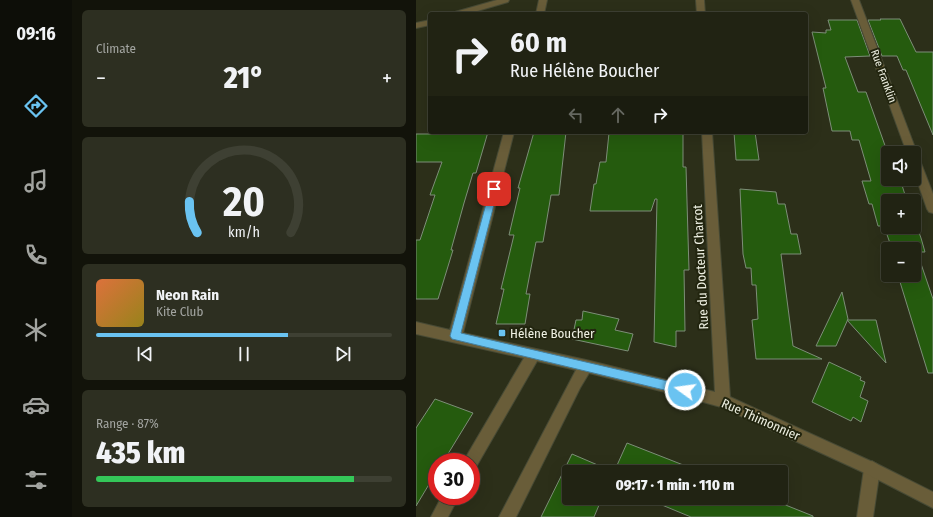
<!DOCTYPE html>
<html lang="en">
<head>
<meta charset="utf-8">
<style>
  body { margin:0; font-family:"Fira Sans Condensed",sans-serif; background:#2d2f21; color:#f1f3f6; height:100vh; display:flex; flex-direction:column; font-size:15px; white-space:nowrap }
  * { box-sizing:border-box; margin:0 }
  p { font-size:13px; color:#a2a4a0 }
  .icon { flex:none; width:22px; height:22px; fill:none; stroke:currentColor; stroke-width:2; stroke-linecap:round; stroke-linejoin:round }
  .map { position:relative; flex:1; overflow:hidden }
  .panel { display:flex; flex-direction:column; gap:10px; padding:10px; background:#12130a; width:344px }
  .panel>* { flex:none }
  .hud { position:absolute; left:12px; top:12px; width:380px; height:122px; border-radius:4px; box-shadow:0 4px 16px #0002,0 0 0 1px #3e4033; background:#212313; color:#f1f3f6; overflow:hidden }
  .buttons { position:absolute; left:465px; top:146px; display:grid; gap:8px }
  .buttons a { display:grid; place-items:center; width:40px; height:40px; border-radius:4px; background:#212313; box-shadow:0 4px 16px #0002,0 0 0 1px #3e4033; font-size:20px }
  .speed { position:absolute; left:12px; top:453px; display:flex; gap:8px; font-size:20px; font-weight:700; text-align:center }
  .speed>* { display:grid; place-content:center; width:52px; height:52px; border-radius:50%; background:#212313; box-shadow:0 4px 16px #0002,0 0 0 1px #3e4033; line-height:1 }
  .speed .limit { border:6px solid #d22; background:#fff; color:#111 }
  .pin { position:absolute; display:grid; place-items:center; width:34px; height:34px; color:#fff; margin:-17px; border-radius:8px; box-shadow:0 2px 6px #0006 }
  .me { position:absolute; width:44px; margin:-22px; rotate:284deg; stroke-linejoin:round; filter:drop-shadow(0 0 3px #0008) }
  .turn { display:flex; align-items:center; gap:14px; height:84px; padding:0 16px; font-size:18px }
  .turn .icon { width:52px; height:52px; stroke-width:2.5 }
  .turn b { display:block; font-size:28px; line-height:34px }
  .lanes { display:flex; align-items:center; height:38px; padding:0 16px; background:#0003; justify-content:center; gap:20px; direction:ltr }
  .lanes .off { opacity:.35 }
  .big { font-size:30px; font-weight:800; line-height:1.1 }
  .panel .card { flex:1; display:flex; flex-direction:column; justify-content:center; gap:6px; min-width:0; padding:0 14px; border-radius:6px; background:#2d2f21 }
  .panel .dial { align-items:center; gap:0 }
  .dial svg { height:104px; overflow:visible; fill:none; stroke:#3e4033; stroke-width:7; stroke-linecap:round; text-anchor:middle }
  .dial text { fill:#f1f3f6; stroke:none }
  .song { display:flex; align-items:center; gap:12px }
  .cover { width:48px; height:48px; border-radius:6px; background:linear-gradient(135deg,hsl(20 70% 55%),hsl(50 70% 35%)) }
  .played { height:4px; border-radius:2px; background:linear-gradient(90deg,#6ac3f1 65%,#3e4033 65%) }
  .keys { display:flex; justify-content:space-around; direction:ltr }
  .heat { display:flex; justify-content:space-between; align-items:center; font-size:22px; direction:ltr }
  .charge { height:6px; border-radius:3px; background:linear-gradient(90deg,#34c759 87%,#3e4033 0) }
  .trip { position:absolute; left:146px; top:465px; width:226px; height:40px; border-radius:4px; background:#212313; box-shadow:0 4px 16px #0002,0 0 0 1px #3e4033; font-weight:800; line-height:40px; text-align:center }
  main { display:flex; flex:1; min-height:0 }
  .dock { display:flex; flex-direction:column; width:72px; justify-content:space-around; align-items:center; background:#0d0e08; color:#a2a4a0 }
  .dock .icon { width:28px; height:28px }
  .dock .current { color:#6ac3f1 }
  .dock b { font-size:18px; color:#f1f3f6 }
  .map>svg:first-child { display:block }
  .building { fill:#255b0e; stroke:#7d8e78 }
  .lines { fill:none; stroke-linecap:round; stroke-linejoin:round }
  .lane-casing { stroke:#474a35; stroke-width:2 }
  .street-casing { stroke:#474a35; stroke-width:2 }
  .lane { fill:#695d39; fill-rule:evenodd }
  .street { fill:#695d39; fill-rule:evenodd }
  .route { fill:#6ac3f1; stroke:#457f9d }
  .poi-dot { fill:#6ac3f1; stroke:#22250f; stroke-width:1.5 }
  .labels { text-anchor:middle; stroke-width:4; stroke-linejoin:round; paint-order:stroke }
  .far-street-label { font-size:11px; fill:#eff1e3; stroke:#22250f }
  .street-label { font-size:13px; fill:#eff1e3; stroke:#22250f }
  .poi-label { font-size:13px; fill:#eff1e3; stroke:#22250f; text-anchor:start }
</style>
</head>
<body>
<main>
<nav class="dock">
<b>09:16</b>
<svg class="icon current" aria-label="directions" viewBox="0 0 24 24"><path d="M12 3l9 9-9 9-9-9zM9 14v-3h6M13 9l2 2-2 2"/></svg>
<svg class="icon" aria-label="music" viewBox="0 0 24 24"><path d="M9 18V5l10-2v13"/><circle cx="6" cy="18" r="3"/><circle cx="16" cy="16" r="3"/></svg>
<svg class="icon" aria-label="phone" viewBox="0 0 24 24"><path d="M5 4h4l2 5-3 2q2 4 5 5l2-3 5 2v4C11 20 4 13 5 4z"/></svg>
<svg class="icon" aria-label="climate" viewBox="0 0 24 24"><path d="M12 3v18M4 7l16 10M4 17L20 7"/></svg>
<svg class="icon" aria-label="car" viewBox="0 0 24 24"><path d="M5 17H2v-5l4-1 3-4h7l3 4 3 1v5h-3M9 17h6M6 11h13"/><circle cx="7" cy="17" r="2"/><circle cx="17" cy="17" r="2"/></svg>
<svg class="icon" aria-label="filters" viewBox="0 0 24 24"><path d="M4 7h16M4 17h16"/><circle cx="9" cy="7" r="2"/><circle cx="15" cy="17" r="2"/></svg>
</nav>
<section class="panel">
<div class="card"><p>Climate</p>
<div class="heat"><a>−</a><b class="big">21°</b><a>+</a></div>
</div>
<div class="card dial"><svg viewBox="0 0 100 80">
<path d="M14 69A42 42 0 1 1 86 69"/>
<path d="M14 69A42 42 0 0 1 8 45" stroke="#6ac3f1"/>
<text x="50" y="56" font-size="32" font-weight="700">20</text>
<text x="50" y="72" font-size="11">km/h</text>
</svg></div>
<div class="card">
<div class="song"><i class="cover"></i><div><b>Neon Rain</b><p>Kite Club</p></div></div>
<div class="played"></div>
<div class="keys"><svg class="icon" aria-label="previous" viewBox="0 0 24 24"><path d="M18 5L8 12l10 7zM5 5v14"/></svg><svg class="icon" aria-label="pause" viewBox="0 0 24 24"><path d="M8 5v14M16 5v14"/></svg><svg class="icon" aria-label="next" viewBox="0 0 24 24"><path d="M6 5l10 7-10 7zM19 5v14"/></svg></div>
</div>
<div class="card"><p>Range · 87%</p><b class="big">435 km</b><div class="charge"></div></div>
</section>
<div class="map">
<svg width="517" height="517" viewBox="0 0 517 517">
  <rect width="100%" height="100%" fill="#2c2f19"/>
  <path class="building" d="M464,19H484L500,52H517V135L490,70H487L481,56H466L452,20H465Z
    M412,20H441L454,56L429,57L442,92H450L472,154V179H484L491,201H472V227H498V219L505,238L509,252H501L517,299V373H512L484,282H470L465,262H472V275H498V249H476L468,226H462L456,204H453L446,181H455L443,140H436L434,131H416L407,88H410L396,32L410,33V30H415Z
    M49,132H72L60,173H57L48,203L35,250H37L22,299H0V240H4L19,195H14L26,162H0V134H49Z
    M118,132H150L143,195H135L127,242H120L110,294H114L109,324H80L88,289H85L98,235H93L104,188H102Z
    M318,132H339L343,160H320Z
    M193,133H267V167H270L273,270H268L269,331H260V347L238,342L241,199H239L235,211H174L178,184H180L184,162H190Z
    M324,189L360,192L362,204H369L375,234H381L385,254H365L377,346L406,359H340L336,320L342,319L340,285H336L335,268H330L327,254Z
    M426,292L432,319L420,346H400Z
    M167,311L203,319L199,330L217,334L212,351L156,339L160,320H166Z
    M431,320H460L470,363Z
    M413,362L445,377L444,380L449,382L444,397L452,401L445,422L437,417L435,421L396,402Z
    M19,399L57,413L27,462H21V471L0,506V428Z
    M211,443L252,459L285,472H198Z
    M156,454L198,472H153V498H186L178,517H125Z
    M229,498H352L397,516V517H275Z"/>
  <g class="lines">
    <g class="lane-casing">
      <path id="lane" d="M456,461L461,464L464,469L457,517H441L448,469L451,464Z"/>
    </g>
    <g class="street-casing">
      <path id="street" d="M81,0H93L92,2L51,14H38L39,12Z
        M123,0H131L128,14H120Z
        M280,0H288L289,14H281Z
        M435,0H443L501,153L500,155L503,158L517,194V213L513,212L511,209L498,172V153H491Z
        M14,20V25L0,28V23Z
        M88,132H98L47,333L170,360L299,392L286,132H296L314,397L461,464L517,492V508L451,474L305,407L269,397L173,373L164,388L100,517H83L160,370L121,361L60,467L55,470V462H47L50,457L108,358L0,334V322L34,330Z
        M26,496H43L32,517H15Z"/>
    </g>
    <use href="#lane" class="lane"/>
    <use href="#street" class="street"/>
  </g>
  <path class="route" d="M78,186L82,189L45,333L269,385L272,386L274,390L272,393L269,395L36,339L34,336L74,189Z"/>
  <rect class="poi-dot" x="82" y="329" width="8" height="8" rx="2"/>
  <g class="labels">
    <g class="far-street-label">
      <text transform="translate(468 76) rotate(70)" y="4">Rue Franklin</text>
    </g>
    <g class="street-label">
      <text transform="translate(284 267) rotate(-93)" y="5">Rue du Docteur Charcot</text>
      <text transform="translate(345 419) rotate(24)" y="5">Rue Thimonnier</text>
    </g>
    <g class="poi-label">
      <text x="94" y="338">Hélène Boucher</text>
    </g>
  </g>
</svg>
<div class="buttons">
<a><svg class="icon" aria-label="sound" viewBox="0 0 24 24"><path d="M4 9h4l5-4v14l-5-4H4zM17 9q2 3 0 6"/></svg></a>
<a>+</a>
<a>−</a>
</div>
<div class="speed"><div class="limit">30</div></div>
<div class="pin" style="left:78px;top:189px;background:#d93025"><svg class="icon" aria-label="arrive" viewBox="0 0 24 24"><path d="M6 21V4h12l-3 4 3 4H6"/></svg></div>
<svg class="me" style="left:269px;top:390px" viewBox="-20 -20 40 40"><circle r="17" fill="#6ac3f1" stroke="#fff" stroke-width="3"/><path d="M0-11L8 9 0 5-8 9z" fill="#fff"/></svg>
<div class="trip">09:17 · 1 min · 110 m</div>
<div class="hud">
<div class="turn"><svg class="icon" aria-label="right" viewBox="0 0 24 24"><path d="M7 20v-9h11M14 6l5 5-5 5"/></svg><div><b>60 m</b>Rue Hélène Boucher</div></div>
<div class="lanes"><svg class="icon off" aria-label="left" viewBox="0 0 24 24"><path d="M17 20v-9H6M10 6l-5 5 5 5"/></svg><svg class="icon off" aria-label="ahead" viewBox="0 0 24 24"><path d="M12 20V5M6 11l6-6 6 6"/></svg><svg class="icon" aria-label="right" viewBox="0 0 24 24"><path d="M7 20v-9h11M14 6l5 5-5 5"/></svg></div>
</div>
</div>
</main>
</body>
</html>
